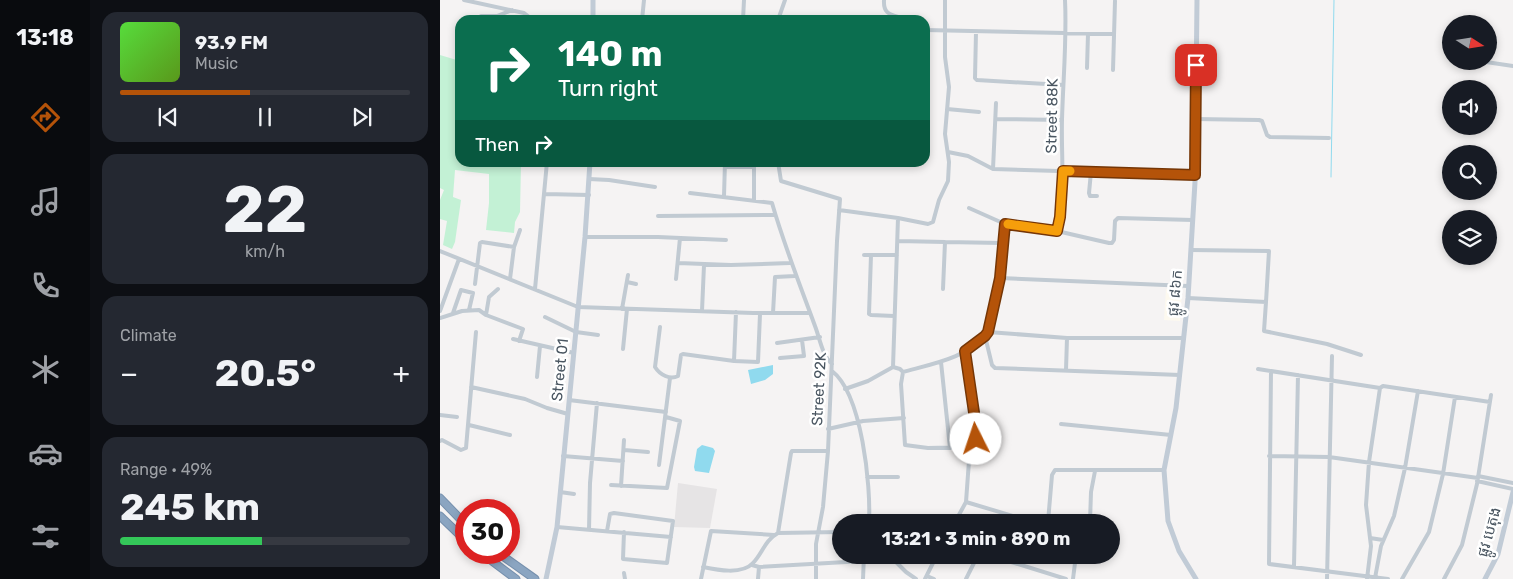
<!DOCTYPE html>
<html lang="en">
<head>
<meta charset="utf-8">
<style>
  body { margin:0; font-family:Rubik,"Noto Sans Khmer",sans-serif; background:#242831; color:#f1f3f6; height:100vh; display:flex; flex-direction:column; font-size:19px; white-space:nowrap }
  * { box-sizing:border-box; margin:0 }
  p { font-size:16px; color:#9ea1a6 }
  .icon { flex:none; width:28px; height:28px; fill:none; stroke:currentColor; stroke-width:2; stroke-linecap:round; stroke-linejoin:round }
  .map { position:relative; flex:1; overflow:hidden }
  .panel { display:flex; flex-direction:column; gap:12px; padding:12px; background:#0d0f14; width:350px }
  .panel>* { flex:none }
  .hud { position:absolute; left:15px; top:15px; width:475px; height:152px; border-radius:15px; box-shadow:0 2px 8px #0003; background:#0b6e4f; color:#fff; overflow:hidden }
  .needle { width:32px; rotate:102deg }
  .fabs { position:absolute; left:1002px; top:15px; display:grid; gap:10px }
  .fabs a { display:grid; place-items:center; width:55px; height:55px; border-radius:50%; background:#171b24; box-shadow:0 2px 8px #0003; font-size:25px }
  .speed { position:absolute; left:15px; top:499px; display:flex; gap:10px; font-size:25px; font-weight:700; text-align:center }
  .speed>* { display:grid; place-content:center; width:65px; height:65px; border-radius:50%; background:#171b24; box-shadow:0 2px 8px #0003; line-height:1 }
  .speed .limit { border:8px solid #d22; background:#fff; color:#111 }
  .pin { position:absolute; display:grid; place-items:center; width:42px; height:42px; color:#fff; margin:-21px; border-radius:10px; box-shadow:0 2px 8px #0006 }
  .me { position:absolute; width:55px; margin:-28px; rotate:356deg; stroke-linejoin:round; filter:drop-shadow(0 0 4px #0008) }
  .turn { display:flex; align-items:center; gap:18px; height:105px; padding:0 20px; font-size:22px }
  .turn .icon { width:65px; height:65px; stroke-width:2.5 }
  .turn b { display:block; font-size:35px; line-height:42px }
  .then { display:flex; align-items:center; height:48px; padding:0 20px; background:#0003; gap:10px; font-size:19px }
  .big { font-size:38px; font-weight:700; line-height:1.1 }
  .panel .widget { flex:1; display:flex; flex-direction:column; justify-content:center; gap:8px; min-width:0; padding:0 18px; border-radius:15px; background:#242831 }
  .panel .dial { align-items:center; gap:0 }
  .dial b { font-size:65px; line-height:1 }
  .song { display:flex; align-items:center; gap:15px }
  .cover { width:60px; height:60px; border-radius:8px; background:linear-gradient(135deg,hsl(110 70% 55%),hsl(90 70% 35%)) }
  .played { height:5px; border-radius:2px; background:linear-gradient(90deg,#b45309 45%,#363941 45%) }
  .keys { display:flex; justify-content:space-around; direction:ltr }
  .heat { display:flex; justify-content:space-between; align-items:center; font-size:28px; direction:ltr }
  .charge { height:8px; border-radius:4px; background:linear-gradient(90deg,#34c759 49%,#363941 0) }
  .trip { position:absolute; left:392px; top:514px; width:288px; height:50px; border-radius:25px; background:#171b24; box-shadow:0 2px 8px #0003; font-weight:700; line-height:50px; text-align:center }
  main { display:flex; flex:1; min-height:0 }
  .tabs { display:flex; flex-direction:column; width:90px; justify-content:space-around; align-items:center; background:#090b0e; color:#9ea1a6 }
  .tabs .icon { width:35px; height:35px }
  .tabs .active { color:#b45309 }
  .tabs b { font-size:22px; color:#f1f3f6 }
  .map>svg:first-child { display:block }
  .commercial { fill:#fdf9ef }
  .education { fill:#e6e4e5 }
  .green { fill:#c3f1d5 }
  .water { fill:#90daee }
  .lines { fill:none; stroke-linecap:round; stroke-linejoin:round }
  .stream { stroke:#90daee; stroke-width:1 }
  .highway-casing { stroke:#7690ad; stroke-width:9 }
  .street { stroke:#c1cad2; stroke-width:4 }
  .secondary { stroke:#c1cbd6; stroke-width:5 }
  .highway { stroke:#8ba5c1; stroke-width:7 }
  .route-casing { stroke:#753606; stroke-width:12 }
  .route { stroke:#b45309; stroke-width:9 }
  .slow { stroke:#f59e0b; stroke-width:9 }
  .labels { text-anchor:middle; stroke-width:5; stroke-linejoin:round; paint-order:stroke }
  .street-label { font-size:15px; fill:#4a5661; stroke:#fff }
</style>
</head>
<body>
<main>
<nav class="tabs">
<b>13:18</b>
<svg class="icon active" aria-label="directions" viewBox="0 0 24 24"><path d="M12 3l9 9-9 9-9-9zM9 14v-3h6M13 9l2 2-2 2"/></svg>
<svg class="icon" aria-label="music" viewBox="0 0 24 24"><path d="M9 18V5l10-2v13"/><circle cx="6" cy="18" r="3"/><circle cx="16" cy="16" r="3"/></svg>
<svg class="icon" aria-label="phone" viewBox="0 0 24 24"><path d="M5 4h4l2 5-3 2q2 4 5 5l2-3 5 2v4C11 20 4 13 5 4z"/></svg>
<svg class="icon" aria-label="climate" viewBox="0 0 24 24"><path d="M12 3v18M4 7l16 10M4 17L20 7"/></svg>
<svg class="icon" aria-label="car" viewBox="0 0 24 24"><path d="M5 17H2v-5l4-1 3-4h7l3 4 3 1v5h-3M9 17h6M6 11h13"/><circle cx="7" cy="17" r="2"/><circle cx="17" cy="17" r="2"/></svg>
<svg class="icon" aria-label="filters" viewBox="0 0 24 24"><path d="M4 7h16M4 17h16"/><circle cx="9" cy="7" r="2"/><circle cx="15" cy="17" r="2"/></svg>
</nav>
<section class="panel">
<div class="widget">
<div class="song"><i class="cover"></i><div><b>93.9 FM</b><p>Music</p></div></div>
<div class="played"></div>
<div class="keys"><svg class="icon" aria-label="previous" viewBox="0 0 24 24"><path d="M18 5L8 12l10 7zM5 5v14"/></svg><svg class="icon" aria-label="pause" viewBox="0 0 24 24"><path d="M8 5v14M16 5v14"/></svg><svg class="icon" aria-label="next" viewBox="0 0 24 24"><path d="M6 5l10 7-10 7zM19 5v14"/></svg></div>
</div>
<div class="widget dial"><b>22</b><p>km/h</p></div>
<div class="widget"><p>Climate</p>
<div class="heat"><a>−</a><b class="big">20.5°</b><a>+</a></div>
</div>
<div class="widget"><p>Range · 49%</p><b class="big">245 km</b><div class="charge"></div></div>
</section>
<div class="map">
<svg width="1073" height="579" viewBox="0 0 1073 579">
  <rect width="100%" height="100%" fill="#f5f3f3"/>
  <path class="commercial" d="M726,289L742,290L740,321L724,320Z"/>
  <path class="education" d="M238,483L277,489L270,528L234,527Z"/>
  <path class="green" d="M0,55L20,61V162L81,163L80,212L75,222L74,233L46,230L49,203V174L15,170L13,197L21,200L15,242L12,249L3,245L7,221L0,219V200L4,190L0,188Z"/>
  <path class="water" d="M333,365V374L325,380L311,384L308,370Z
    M262,445L273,448L275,451L269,473L255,471L254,467L257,449Z"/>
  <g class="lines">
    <path class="stream" d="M891,177L894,0"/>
    <g class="highway-casing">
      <path id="highway" d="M0,498L26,525
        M0,516L26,541
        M40,552L76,579
        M57,552L95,579"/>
    </g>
    <path class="street" d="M24,0L84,13L93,20
      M444,0C443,17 454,14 467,20
      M37,20L41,16H57L72,10
      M202,20L204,0
      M303,20L304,0
      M338,20L345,0
      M485,30L674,34
      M536,32L535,78L537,80L623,85
      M1046,62L1073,66
      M647,68L648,34
      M673,70L675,1
      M507,109L539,112
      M556,119L622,120
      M755,119L819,120L822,121L827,135L830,137L889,138
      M508,152L528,156L553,169L755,175
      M338,162L341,181L400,199L397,241L388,451L383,507L376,544V579
      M285,167H314V200
      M553,169L556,103
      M651,172L649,193L650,196H657
      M149,179L169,180L215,187
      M250,193L332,203C344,245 360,285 375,326C380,339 382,355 392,364
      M105,194L149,195
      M284,196L285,162
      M529,208L565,224L617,231L669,243H672L674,240L675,221L678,218L753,220
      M399,210L458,218L488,224L493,222L499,200L508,181L509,162L505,134L509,87L505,57V0
      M218,216L335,215
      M617,231C626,195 621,157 622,120C623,80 627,40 625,0
      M145,237H218L286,240
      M458,241L505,242
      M751,250L829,251L826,302
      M0,251L138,307L313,313H370
      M424,255H457
      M431,255L429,314L431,315L454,316
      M238,263L291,265L350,263
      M560,278L748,286
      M70,279L74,247L80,230
      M236,279L240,238
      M187,282L196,284
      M35,284L40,243L42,242L74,247
      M95,289L107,162
      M503,289L505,242L562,243
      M748,298L826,302L824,331L887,344L921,355
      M182,309L188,275
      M0,311L19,259
      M262,311L264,265
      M13,313L21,290L33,293L29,310
      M333,313L335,277L355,276
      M46,315L49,297L58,289
      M105,317L136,332L158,335
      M0,318L22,311L39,310L46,315L83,329L79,341
      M220,327L215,367C220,375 230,380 238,376L241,355L243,354L294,361L318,362L320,314
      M548,332L627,338H744
      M545,336L552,365L555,368L740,375
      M73,339L134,353
      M337,343L380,337
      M183,349L187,309
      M340,358L364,356L362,340
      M294,361L296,312
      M501,362L510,448
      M453,367L458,218
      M818,369L940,388
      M626,370L627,338
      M392,371C422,394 431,486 429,522
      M831,371L829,564L948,579
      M463,372L461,384L465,445L488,448L530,447
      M97,377L100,346
      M31,387L85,399L107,408L128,414
      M405,389L428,381L453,367L460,369L463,372C492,364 529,358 548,332L560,278L565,224
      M129,400L226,412
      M0,415L17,417
      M621,424L731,435
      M29,425L70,435
      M388,429L423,421L464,418
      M0,441L2,440L21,450L26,448L36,332
      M184,450L208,452
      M123,456L183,461
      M829,456L889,457L1038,478
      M219,465L230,378
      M1038,476L1073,483
      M427,477H458
      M1037,481L1073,489
      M171,485L227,488L240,421L226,417
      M181,486L184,440
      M120,492L134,494
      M526,502L593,522
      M515,522L526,502L530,447L536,439L537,433L525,351
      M554,522L559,512
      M608,522L612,475L615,470H724
      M650,522L651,492L655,471
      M117,527L231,537
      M149,530L150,483L157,403
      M167,531L170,514L174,513L233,521L227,563L183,559L184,532
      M338,533L351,453L352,451H388
      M930,538L943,540
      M449,555L466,572L476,579
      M549,555L626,579
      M312,565L319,567L424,561
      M854,566L858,375
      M263,567C277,570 302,575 313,563C322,554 325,540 338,533L401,532
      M184,573L185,579
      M487,576L494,579
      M935,578L941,546L954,516L965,468L978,391
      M261,579L271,531L334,535
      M318,579L319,567
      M423,579L424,555
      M485,579L497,555
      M526,579L538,555
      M633,579L636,555
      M887,579L892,356
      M927,579L931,546L926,505L929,462L940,388L943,386L1050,402
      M962,579L989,532L1003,474L1015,397
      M1004,579L1022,545L1037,484L1051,395"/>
    <path class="secondary" d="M153,20V0
      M106,579L117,527L145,237L150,162
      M756,579L739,551L728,521L724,470L736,408L748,298L755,182L757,0
      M1045,579L1058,554L1073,492"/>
    <use href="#highway" class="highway"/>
  </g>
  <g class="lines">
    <g class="route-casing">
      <path id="route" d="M536,439L537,433L525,351L545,336L548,332L560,278L565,224L617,231L620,217L623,171L755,175L756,65"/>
    </g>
    <use href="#route" class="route"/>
    <path class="slow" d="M568,224L617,231L620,217L623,171H630"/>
  </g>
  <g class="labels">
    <g class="street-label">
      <text transform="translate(612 116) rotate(-89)" y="5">Street 88K</text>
      <text transform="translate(735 293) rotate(-85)" y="5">ផ្លូវ ៨៦ក</text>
      <text transform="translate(120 370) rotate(-84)" y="5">Street 01</text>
      <text transform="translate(379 389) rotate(-87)" y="5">Street 92K</text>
      <text transform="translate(1049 532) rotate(-74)" y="5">ផ្លូវ បេតុង</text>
    </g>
  </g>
</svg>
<div class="fabs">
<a><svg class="needle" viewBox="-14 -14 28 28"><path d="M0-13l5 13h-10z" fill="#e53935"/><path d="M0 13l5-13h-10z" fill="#9ea1a6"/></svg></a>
<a><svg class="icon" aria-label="sound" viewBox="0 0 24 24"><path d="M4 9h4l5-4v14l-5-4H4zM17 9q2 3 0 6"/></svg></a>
<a><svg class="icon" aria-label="search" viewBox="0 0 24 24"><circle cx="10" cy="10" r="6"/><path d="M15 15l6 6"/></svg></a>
<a><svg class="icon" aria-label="layers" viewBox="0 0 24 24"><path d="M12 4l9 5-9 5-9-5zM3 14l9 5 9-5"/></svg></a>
</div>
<div class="speed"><div class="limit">30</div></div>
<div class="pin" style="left:756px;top:65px;background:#d93025"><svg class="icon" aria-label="arrive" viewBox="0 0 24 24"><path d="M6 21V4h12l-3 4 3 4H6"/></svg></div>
<svg class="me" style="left:536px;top:439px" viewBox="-20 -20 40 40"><circle r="19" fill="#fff"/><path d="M0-13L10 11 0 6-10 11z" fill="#b45309"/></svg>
<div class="trip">13:21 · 3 min · 890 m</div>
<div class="hud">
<div class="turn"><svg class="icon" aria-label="right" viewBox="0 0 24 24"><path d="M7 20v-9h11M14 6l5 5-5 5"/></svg><div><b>140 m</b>Turn right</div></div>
<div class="then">Then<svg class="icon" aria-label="right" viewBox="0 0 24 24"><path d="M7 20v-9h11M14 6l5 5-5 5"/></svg></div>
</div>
</div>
</main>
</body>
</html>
